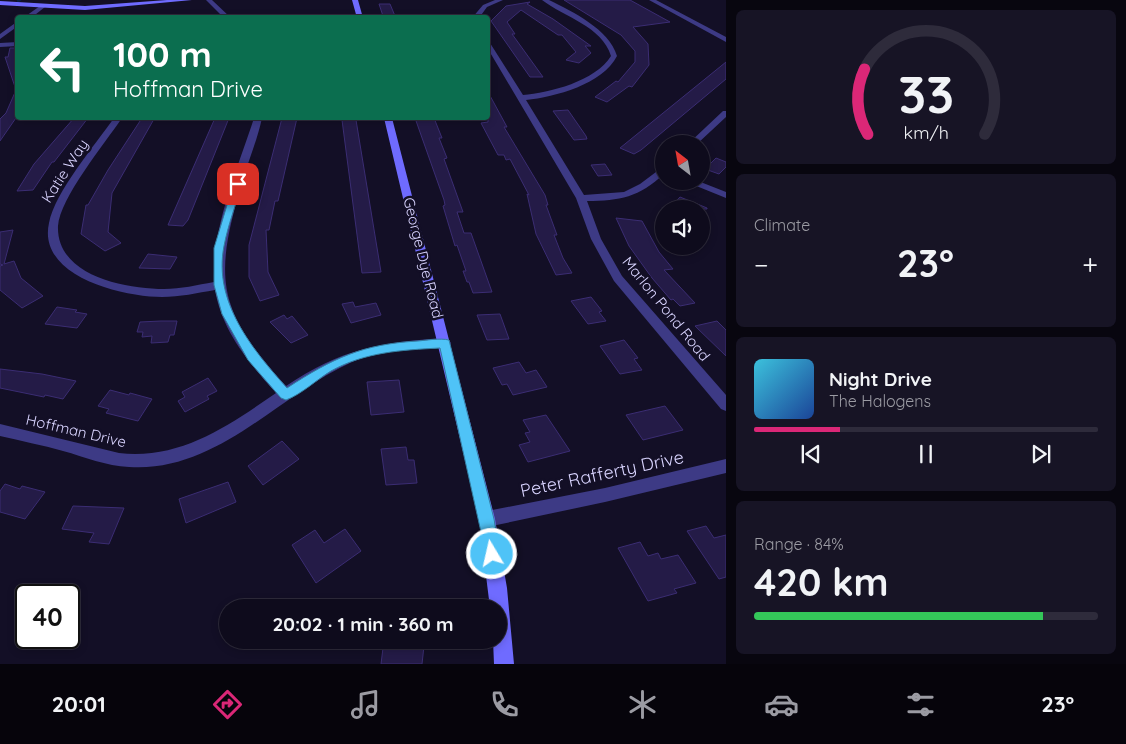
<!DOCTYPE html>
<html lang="en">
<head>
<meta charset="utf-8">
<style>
  body { margin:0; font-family:Quicksand,sans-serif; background:#171425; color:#f1f3f6; height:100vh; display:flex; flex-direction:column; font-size:19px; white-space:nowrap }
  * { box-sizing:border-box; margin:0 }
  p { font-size:16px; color:#9b9ba3 }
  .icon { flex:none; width:28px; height:28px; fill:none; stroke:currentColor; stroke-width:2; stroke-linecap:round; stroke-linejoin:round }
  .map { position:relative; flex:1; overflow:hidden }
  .side { display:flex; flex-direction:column; gap:10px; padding:10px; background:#08060f; width:400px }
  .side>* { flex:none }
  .hud { position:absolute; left:15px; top:15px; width:475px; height:105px; border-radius:5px; box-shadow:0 2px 8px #0003,0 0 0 1px #2e2b3b; background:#0b6e4f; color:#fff; overflow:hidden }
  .needle { width:32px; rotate:329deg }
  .buttons { position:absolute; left:655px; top:135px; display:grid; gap:10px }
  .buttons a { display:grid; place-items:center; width:55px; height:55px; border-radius:50%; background:#0e0b1c; box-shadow:0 2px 8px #0003,0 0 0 1px #2e2b3b; font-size:25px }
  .speed { position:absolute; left:15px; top:584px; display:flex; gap:10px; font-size:25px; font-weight:700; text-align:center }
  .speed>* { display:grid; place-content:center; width:65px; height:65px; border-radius:50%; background:#0e0b1c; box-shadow:0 2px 8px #0003,0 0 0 1px #2e2b3b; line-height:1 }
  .speed .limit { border:2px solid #111; border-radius:8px; background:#fff; color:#111 }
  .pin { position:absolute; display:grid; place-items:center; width:42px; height:42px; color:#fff; margin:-21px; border-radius:10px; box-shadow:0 2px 8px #0006 }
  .me { position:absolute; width:55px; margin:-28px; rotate:351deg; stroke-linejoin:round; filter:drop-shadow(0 0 4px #0008) }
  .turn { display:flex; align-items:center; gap:18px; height:105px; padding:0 15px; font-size:22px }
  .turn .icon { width:65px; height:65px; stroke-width:2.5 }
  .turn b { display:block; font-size:35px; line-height:42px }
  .big { font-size:38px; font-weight:700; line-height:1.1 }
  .side .card { flex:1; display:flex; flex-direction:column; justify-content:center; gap:8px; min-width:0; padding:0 18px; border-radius:8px; background:#171425 }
  .side .dial { align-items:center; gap:0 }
  .dial svg { height:130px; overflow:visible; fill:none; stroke:#2e2b3b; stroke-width:7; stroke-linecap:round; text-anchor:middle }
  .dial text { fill:#f1f3f6; stroke:none }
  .song { display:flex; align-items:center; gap:15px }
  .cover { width:60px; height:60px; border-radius:8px; background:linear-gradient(135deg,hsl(190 70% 55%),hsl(220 70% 35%)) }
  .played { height:5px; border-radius:2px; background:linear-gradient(90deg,#db2777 25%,#2e2b3b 25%) }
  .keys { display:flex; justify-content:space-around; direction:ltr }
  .heat { display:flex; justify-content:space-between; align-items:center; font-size:28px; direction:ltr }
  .charge { height:8px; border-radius:4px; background:linear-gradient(90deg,#34c759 84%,#2e2b3b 0) }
  .trip { position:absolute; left:219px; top:599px; width:288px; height:50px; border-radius:25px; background:#0e0b1c; box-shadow:0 2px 8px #0003,0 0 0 1px #2e2b3b; font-weight:700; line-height:50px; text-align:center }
  .tab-bar { display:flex; height:80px; justify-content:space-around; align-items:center; background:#06040b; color:#9b9ba3 }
  .tab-bar .icon { width:35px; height:35px }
  .tab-bar .active { color:#db2777 }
  .tab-bar b { font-size:22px; color:#f1f3f6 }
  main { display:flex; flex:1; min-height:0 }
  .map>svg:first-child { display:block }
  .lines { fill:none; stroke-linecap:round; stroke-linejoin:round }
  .stream { stroke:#0a1f44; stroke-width:2.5 }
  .building { fill:#241b47; stroke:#3b2d73 }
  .street { fill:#3d3a85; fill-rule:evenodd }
  .secondary { fill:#6f6bff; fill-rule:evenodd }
  .route { fill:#4fc3f7; stroke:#337fa1 }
  .labels { text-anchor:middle; stroke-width:5; stroke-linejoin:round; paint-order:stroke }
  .street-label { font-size:15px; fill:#d9d4ff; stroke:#130f26 }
  .near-street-label { font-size:18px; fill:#d9d4ff; stroke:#130f26 }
</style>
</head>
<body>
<main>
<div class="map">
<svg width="726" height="664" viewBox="0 0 726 664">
  <rect width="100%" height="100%" fill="#130f26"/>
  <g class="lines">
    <path class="stream" d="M18,1L20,0"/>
  </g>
  <path class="building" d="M564,0H630L670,22L633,27L648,44L649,65L632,87L629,86L607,102L595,97L616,81L618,82L635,62V51L621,35Z
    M530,2L527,4L553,19L591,46H585L591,53L579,63L566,60L576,52L562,35H558L521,10L507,22L515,34H512L543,77H530L491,21L506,6Z
    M379,4H390L395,16H383Z
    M10,48H18V115L0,141V119L6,113L16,90L5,57H8Z
    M726,62V79L641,150L634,154L620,148Z
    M488,92L507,127H504L545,195L548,205H546L557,235H554L563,258L572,273L556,275L536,234L527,194L529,195L510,159L506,160L504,155H498L481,123L488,122Z
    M568,110L586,136L587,139L574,140L553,111Z
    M74,118H88L54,162H52L33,190L17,191L34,164Z
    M142,118L154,119L112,193L108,232L121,243L105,251L81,234L86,205H88L108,170Z
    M215,118H229L188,220L183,226L168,225Z
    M282,118H297L278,201H275L269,230H266L268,272L279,295L260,301L249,277V245Z
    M415,118H434L442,138H439L447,158L444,159L463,212H457L464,233H471L492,292L473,293L469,282H467L463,271H466L457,245L455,246L443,206L445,205L444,200Z
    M342,120H356L381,272L362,273Z
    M716,158L726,162V167L719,174L705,169Z
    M605,164L612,175L598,176L591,165Z
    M680,197L707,208V209H669Z
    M616,218L642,221L659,252L673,269L664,270L695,303L680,306L673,299L671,300L652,278L629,246Z
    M13,230L4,264L14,261L21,278L43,296L22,308L0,290V266L3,265L0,264V232Z
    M148,254L177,257L170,269L139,268Z
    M591,297L602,311L599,312L606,321L588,324L571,301Z
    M353,302L355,307L376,303L381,315L351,323L342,304Z
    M57,307L77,310L75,312L87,314L77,328L45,324Z
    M500,314L509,339L487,340L477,315Z
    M284,315L287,319L292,316L308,335L291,343L270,322Z
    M161,321H177L174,335H170L168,342L151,343L152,336L142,337L143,332H137L140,322Z
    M717,321L726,330V356L695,326Z
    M624,340L638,358L634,359L642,370L620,374L600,346Z
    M519,362L526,373L536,370L547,387L513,395L507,384L502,385L493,368Z
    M0,369L42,374L76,381L63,399L45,395L44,397L0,388Z
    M208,378L217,391L207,396L209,399L185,412L178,401L185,397L182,392Z
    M399,380L404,412L371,415L367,382Z
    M110,390L129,395L130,393L152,399L138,421L106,413L109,409L98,406Z
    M665,406L683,430L643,440L626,415Z
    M546,415L570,451L528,462L519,445L530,442L525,433L530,432L523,420Z
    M282,441L299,459L263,485L248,466Z
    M406,447L408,460H414L417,483L386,485L381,449Z
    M228,482L236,502L186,523L179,499Z
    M5,484L20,489L22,486L45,492L25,519L0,512V491Z
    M73,506L124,508L109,544L89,542L94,533L62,529Z
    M706,526L714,538L726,535V577L719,579L687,531Z
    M345,529L361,551L316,583L292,545L315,530L324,543Z
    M640,542L648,556L658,553L661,559L678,555L696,583L674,589L677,593L648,601L618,548Z
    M384,640L424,646L422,664H381Z"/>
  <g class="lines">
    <path class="street" d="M206,0H212L231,18H224Z
      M495,0H503L487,7L479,18H472L483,5Z
      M542,0H549C573,12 609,29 617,56C603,84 555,97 526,100L584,195L624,192L640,184L664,166V174C639,197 620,201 587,201L601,239L622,276L726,395V411L721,409L614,281L591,239L576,198L488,49V42L490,43L523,95C549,93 596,81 611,56C602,26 564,17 542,0Z
      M649,0H656L726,37V42Z
      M40,6L45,7L31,18H23Z
      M18,21V26L0,39V34Z
      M18,42V46L0,47V43Z
      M723,111H726V117L697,144H688Z
      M114,118H122C105,143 60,198 58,226C56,276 126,289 164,289C181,289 197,285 214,282C212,226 237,171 254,118H262C258,137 250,157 244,176C214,276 214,307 286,386C341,349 380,342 445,338L449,340L451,343L449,346C440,349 429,349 419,349C397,351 373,352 352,362C278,395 217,473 129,467C106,466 85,457 63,451C42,445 21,441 0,436V424L119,453C180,460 228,426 276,393C249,363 222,331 215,290C197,293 180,297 162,297C124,297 37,277 49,223C55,192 95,145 114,118Z
      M684,181H698L726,192V198Z
      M726,459V473L605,502L487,527L481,525L479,519L481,513L487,511L605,488Z"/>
    <path class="secondary" d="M167,0H192L85,10L0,5V1L85,6Z
      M352,0H358L363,18H357Z
      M384,118H392L495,519L507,588L514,664H494L493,640H498V608H490L479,519Z"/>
  </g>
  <path class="route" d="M234,182L242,184C236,204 228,225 224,246C213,302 252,349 287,388C333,358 363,344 418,341C428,340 440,338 449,340L494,519L500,554L498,559L492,561L487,559L440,348C402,350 365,352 331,371C316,380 302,394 286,400L281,398L248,360L222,314L214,285V248Z"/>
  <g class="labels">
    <g class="street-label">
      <text transform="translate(65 171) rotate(-57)" y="5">Katie Way</text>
      <text transform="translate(423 258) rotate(76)" y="5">George Dye Road</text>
      <text transform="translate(666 309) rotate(51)" y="5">Marlon Pond Road</text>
      <text transform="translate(76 431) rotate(13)" y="5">Hoffman Drive</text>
    </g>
    <g class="near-street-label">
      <text transform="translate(602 474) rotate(-12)" y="6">Peter Rafferty Drive</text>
    </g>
  </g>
</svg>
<div class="buttons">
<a><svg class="needle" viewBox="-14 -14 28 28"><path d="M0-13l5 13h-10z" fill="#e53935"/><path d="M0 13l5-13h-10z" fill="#9b9ba3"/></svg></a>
<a><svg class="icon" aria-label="sound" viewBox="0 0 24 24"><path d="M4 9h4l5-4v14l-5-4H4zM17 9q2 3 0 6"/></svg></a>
</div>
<div class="speed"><div class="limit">40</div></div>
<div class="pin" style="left:238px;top:184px;background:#d93025"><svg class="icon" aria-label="arrive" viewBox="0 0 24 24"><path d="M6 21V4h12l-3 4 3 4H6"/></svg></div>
<svg class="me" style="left:492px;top:554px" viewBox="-20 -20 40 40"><circle r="17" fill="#4fc3f7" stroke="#fff" stroke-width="3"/><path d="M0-11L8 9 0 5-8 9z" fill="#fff"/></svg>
<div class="trip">20:02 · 1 min · 360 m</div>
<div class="hud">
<div class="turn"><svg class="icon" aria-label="left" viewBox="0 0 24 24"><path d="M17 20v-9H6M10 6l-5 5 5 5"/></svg><div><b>100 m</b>Hoffman Drive</div></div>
</div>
</div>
<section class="side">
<div class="card dial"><svg viewBox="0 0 100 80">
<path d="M14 69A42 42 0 1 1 86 69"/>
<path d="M14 69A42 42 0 0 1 12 29" stroke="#db2777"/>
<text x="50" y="56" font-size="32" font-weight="700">33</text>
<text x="50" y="72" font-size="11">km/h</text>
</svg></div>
<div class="card"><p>Climate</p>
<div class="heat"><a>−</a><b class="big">23°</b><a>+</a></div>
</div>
<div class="card">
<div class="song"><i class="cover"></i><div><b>Night Drive</b><p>The Halogens</p></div></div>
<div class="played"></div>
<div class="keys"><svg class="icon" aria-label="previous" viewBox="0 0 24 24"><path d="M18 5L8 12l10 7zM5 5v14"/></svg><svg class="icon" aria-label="pause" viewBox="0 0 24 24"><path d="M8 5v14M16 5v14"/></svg><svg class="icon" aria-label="next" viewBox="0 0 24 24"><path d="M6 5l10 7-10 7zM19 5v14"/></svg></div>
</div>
<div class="card"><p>Range · 84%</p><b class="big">420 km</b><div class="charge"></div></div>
</section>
</main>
<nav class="tab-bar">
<b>20:01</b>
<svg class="icon active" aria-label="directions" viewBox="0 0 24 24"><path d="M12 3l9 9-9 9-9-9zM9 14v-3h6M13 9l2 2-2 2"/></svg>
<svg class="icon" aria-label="music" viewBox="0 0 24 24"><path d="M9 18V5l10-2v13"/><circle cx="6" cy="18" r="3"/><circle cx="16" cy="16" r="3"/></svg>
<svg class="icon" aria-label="phone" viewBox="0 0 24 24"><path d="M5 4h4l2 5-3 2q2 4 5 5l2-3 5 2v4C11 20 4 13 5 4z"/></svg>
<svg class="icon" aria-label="climate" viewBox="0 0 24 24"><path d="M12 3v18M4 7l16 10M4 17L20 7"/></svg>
<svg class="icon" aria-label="car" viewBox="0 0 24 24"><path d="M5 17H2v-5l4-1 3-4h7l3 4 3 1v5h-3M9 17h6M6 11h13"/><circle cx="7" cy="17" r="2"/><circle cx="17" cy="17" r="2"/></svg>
<svg class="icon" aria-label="filters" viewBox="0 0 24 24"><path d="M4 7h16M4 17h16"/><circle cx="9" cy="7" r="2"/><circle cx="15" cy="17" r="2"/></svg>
<b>23°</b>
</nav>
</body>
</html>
